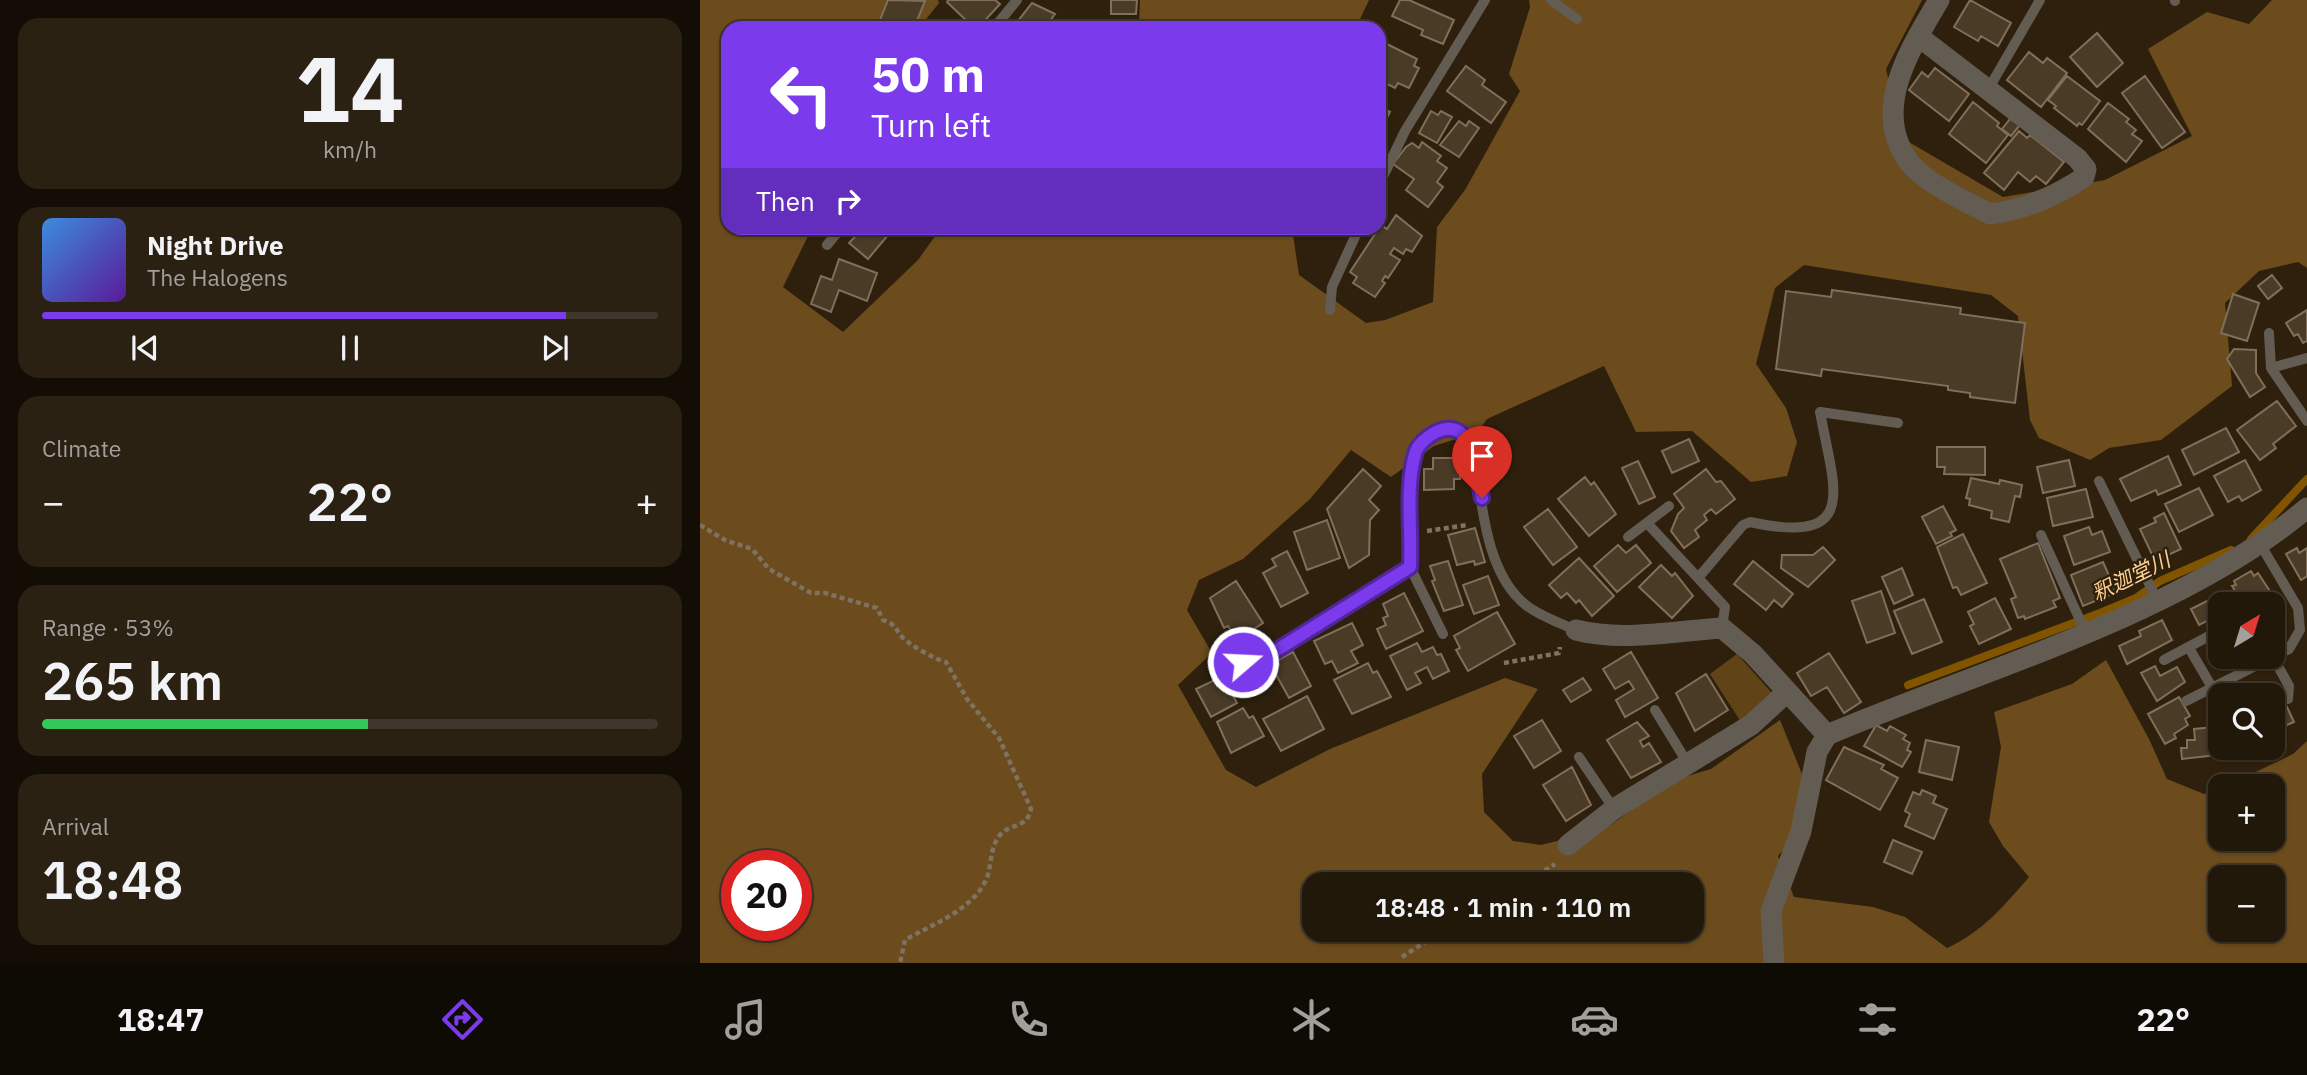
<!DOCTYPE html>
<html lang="en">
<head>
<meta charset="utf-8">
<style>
  body { margin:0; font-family:"IBM Plex Sans","Noto Sans JP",sans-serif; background:#2a2113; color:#f1f3f6; height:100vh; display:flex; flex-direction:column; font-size:26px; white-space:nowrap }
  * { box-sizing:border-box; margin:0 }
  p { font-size:23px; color:#a2a09c }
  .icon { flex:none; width:38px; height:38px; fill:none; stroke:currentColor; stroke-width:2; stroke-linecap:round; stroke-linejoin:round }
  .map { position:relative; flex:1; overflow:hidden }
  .side { display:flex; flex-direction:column; gap:18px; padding:18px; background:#130d06; width:700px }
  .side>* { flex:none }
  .top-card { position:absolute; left:21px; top:21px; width:665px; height:214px; border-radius:21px; box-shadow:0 2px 5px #0004,0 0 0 2px #3f372b; background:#7c3aed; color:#fff; overflow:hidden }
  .needle { width:46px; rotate:38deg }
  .fabs { position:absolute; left:1508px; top:592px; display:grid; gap:14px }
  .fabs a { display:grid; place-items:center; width:77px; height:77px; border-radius:14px; background:#22180a; box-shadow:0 2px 5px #0004,0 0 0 2px #3f372b; font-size:35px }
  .speed { position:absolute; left:21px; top:850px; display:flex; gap:14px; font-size:35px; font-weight:700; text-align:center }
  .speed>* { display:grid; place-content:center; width:91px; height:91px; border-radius:50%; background:#22180a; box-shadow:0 2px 5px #0004,0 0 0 2px #3f372b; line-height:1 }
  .speed .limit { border:10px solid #d22; background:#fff; color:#111 }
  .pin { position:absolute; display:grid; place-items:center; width:60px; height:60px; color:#fff; margin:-72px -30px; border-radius:50% 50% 50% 0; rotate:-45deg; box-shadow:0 0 7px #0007 }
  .pin .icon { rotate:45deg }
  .me { position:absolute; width:77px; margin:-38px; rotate:71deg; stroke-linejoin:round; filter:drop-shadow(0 0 5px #0008) }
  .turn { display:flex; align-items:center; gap:24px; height:147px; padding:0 35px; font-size:32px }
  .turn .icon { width:91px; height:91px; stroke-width:2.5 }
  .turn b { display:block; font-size:49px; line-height:60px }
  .then { display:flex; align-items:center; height:66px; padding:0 35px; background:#0003; gap:14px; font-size:26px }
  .big { font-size:52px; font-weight:600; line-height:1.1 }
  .side .card { flex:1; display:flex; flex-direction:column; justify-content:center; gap:10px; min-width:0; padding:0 24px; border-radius:21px; background:#2a2113 }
  .side .dial { align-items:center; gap:0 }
  .dial b { font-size:91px; line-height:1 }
  .song { display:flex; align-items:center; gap:21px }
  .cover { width:84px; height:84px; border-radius:10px; background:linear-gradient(135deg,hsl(210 70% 55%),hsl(270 70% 35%)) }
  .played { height:7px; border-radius:4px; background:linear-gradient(90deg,#7c3aed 85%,#3f372b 85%) }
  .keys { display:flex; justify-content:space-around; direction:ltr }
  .heat { display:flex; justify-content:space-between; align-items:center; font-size:38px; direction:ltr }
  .charge { height:10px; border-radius:5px; background:linear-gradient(90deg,#34c759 53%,#3f372b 0) }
  .trip { position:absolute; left:602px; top:872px; width:402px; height:70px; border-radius:21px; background:#22180a; box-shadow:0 2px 5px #0004,0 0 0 2px #3f372b; font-weight:600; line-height:70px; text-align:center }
  .tabs { display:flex; height:112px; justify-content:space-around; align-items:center; background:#0e0a04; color:#a2a09c }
  .tabs .icon { width:49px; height:49px }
  .tabs .active { color:#7c3aed }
  .tabs b { font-size:32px; color:#f1f3f6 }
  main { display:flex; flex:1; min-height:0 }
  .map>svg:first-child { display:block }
  .green { fill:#604418 }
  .forest { fill:#6c4c1c; fill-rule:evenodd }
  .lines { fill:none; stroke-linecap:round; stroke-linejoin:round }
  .stream { stroke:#815500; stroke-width:8 }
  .building { fill:#4a3b27; stroke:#806f5a; stroke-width:2 }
  .path { stroke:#7e7262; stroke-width:4.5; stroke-dasharray:5 3.5; stroke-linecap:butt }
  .lane { stroke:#635c52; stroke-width:10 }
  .street { stroke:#635c52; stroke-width:21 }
  .route-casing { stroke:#51269a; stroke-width:18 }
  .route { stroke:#7c3aed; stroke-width:12 }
  .labels { text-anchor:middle; stroke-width:5; stroke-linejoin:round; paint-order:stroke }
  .water-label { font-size:21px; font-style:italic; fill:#ffd091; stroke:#2e200d }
</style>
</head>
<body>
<main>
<section class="side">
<div class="card dial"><b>14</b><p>km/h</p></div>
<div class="card">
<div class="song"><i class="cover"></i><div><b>Night Drive</b><p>The Halogens</p></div></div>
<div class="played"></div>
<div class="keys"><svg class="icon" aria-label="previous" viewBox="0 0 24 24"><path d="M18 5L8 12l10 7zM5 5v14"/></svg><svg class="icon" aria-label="pause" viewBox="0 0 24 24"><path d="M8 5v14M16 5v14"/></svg><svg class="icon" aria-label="next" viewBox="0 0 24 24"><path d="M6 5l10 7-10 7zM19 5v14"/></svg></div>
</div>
<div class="card"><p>Climate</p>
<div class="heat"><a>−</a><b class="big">22°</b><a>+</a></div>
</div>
<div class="card"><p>Range · 53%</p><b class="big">265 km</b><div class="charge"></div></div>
<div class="card"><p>Arrival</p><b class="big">18:48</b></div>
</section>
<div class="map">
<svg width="1607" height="963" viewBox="0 0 1607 963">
  <rect width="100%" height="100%" fill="#2e200d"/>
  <path class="green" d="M1037,654L1072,693L1041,722L1010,674Z"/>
  <path class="forest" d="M0,0H238L239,3L219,28H28V125L22,134L28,156V228H108L111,230L83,287L143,332L218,260L241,228H592L599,275L666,323L685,320L733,302L737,227L765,190L820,91L809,74L830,7L829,0H1222L1186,69L1202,138L1303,197L1405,180L1492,136L1448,49L1507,12L1549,24L1572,0H1607V268L1598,262L1559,271L1525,303L1532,386L1461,440L1409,448L1390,460L1339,438L1330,420L1318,316L1291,295L1104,265L1075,288L1056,364L1086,408L1097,442L1087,476L1051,482L992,431L936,432L904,366L787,419L778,432L734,446L691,477L651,450L610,499L543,559L499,580L487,610L512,653L478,685L526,770L556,787L630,749L805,678L838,689L782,774L784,812L813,841L841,845L905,829L974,780L1011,769L1080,720L1102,774L1093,839L1078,856L1094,897L1173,907L1205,917L1247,948C1282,932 1304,906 1329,877L1303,846L1289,822L1301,747L1294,712L1372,684L1406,660L1449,739L1467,779L1504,794L1521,788V838H1573V786H1527L1593,754L1607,741V963H0ZM37,866H96V926H37ZM1521,877H1573V929H1521ZM614,884H992V929H614Z
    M440,0H669L656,28H439Z"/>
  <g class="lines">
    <path class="stream" d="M1551,539L1607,479
      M1208,685L1400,613L1436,598L1460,581L1531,550"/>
  </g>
  <path class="building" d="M188,0L225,1L214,28H198L180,20Z
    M248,0H295L300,4L278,28H274L247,2Z
    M411,0H437L436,14H411Z
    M700,0H709L754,20L743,44L721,35L723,30L692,16Z
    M1270,0L1311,23L1298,46L1281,36L1278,41L1254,27Z
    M332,3L355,14L345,28H317L314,26Z
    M389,25H419V28H389Z
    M1397,33L1423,63L1397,87L1370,57Z
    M679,40L717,59L714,66L719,68L709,88L698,83L695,88L679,80Z
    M1329,52L1343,63L1347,58L1367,73L1341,107L1307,80Z
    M766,66L785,80L782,85L806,102L791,123L747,91Z
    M1235,68L1269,94L1249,121L1209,90L1222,72L1228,77Z
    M1367,76L1400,101L1382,125L1379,123L1377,126L1354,108L1356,106L1348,100Z
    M1445,76L1485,132L1462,148L1422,93Z
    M1273,102L1299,123L1297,126L1308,135L1286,163L1249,134Z
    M1408,103L1429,119L1426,122L1436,130L1432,134L1442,141L1426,162L1388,129Z
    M679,106L690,112L679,133Z
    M731,111L738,115L741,111L752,117L737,143L719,133Z
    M1310,119L1320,125L1311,136L1302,129Z
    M759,121L766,126L769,121L779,128L759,157L740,145Z
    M1319,131L1327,138L1330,135L1364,162L1346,184L1336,176L1330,182L1318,172L1304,190L1284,173Z
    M722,142L741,156L737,161L747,168L737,182L743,187L728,207L706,190L714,179L693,164L706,147L712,143L719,148Z
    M696,215L722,236L712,252L706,249L703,254L694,248L690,254L700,260L688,278L685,276L682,281L685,283L675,297L653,283L657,277L650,272L681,225L687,229Z
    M163,228H194L168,259L149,243Z
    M139,259L177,273L167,301L139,290L131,312L111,304L121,276L132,280Z
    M1572,275L1582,288L1568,299L1558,286Z
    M1132,290L1261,308L1260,314L1325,323L1315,403L1270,397V393L1248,390V386L1122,369L1121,376L1076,369L1086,291L1131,297Z
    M1533,294L1559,303L1547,341L1521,333Z
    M1607,310V341L1603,343L1598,334L1594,336L1586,323Z
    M1534,349L1556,350V373L1565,387L1550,397L1527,359Z
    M1577,401L1596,426L1573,444L1576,448L1560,460L1537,430Z
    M1526,428L1539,452L1494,475L1482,450Z
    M989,439L999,461L972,473L962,451Z
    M1237,447H1285V475L1244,474L1245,467H1237Z
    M1468,456L1481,485L1458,495L1456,490L1431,501L1420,479Z
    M733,458H760V479H754V489L724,490V469H733Z
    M1369,460L1375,486L1343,493L1337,467Z
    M1545,460L1561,490L1542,501L1539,496L1528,502L1514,476Z
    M938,461L955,497L939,504L922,468Z
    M663,469L681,486L669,500L679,510L670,520L669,555L649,568L627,509Z
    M1006,469L1016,482L1021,481L1035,499L1016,514L1011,509L1004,515L1007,520L995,530L999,537L984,548L971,531L978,514L984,508L974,494Z
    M885,477L891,485L894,482L916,514L889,536L858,499Z
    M1271,478L1299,484L1300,480L1322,485L1320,497L1315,496L1309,522L1291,518L1292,511L1269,505L1270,499L1266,498Z
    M1499,488L1513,515L1479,532L1465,504Z
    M1386,489L1393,517L1353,526L1347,498Z
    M1243,506L1256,530L1250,533L1252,536L1236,544L1222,517Z
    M848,509L877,547L853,565L824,527Z
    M1464,513L1481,549L1455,561L1440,529L1456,522L1454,518Z
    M627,520L640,558L607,570L594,532Z
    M1389,527L1392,535L1402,531L1410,552L1374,565L1364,536Z
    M775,528L785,562L775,565L774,561L757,565L748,535Z
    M1263,534L1287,583L1261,595L1257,587L1253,588L1237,547Z
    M1338,543L1360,598L1353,601L1356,607L1325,619L1324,616L1318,618L1311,599L1316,597L1300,559Z
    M918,545L926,553L936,545L951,563L917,592L894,566Z
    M1123,547L1135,560L1108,587L1081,568L1082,555H1113Z
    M1597,548L1599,553L1607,548V576L1601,580L1586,554Z
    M587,551L608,593L581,607L563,573L576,566L572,559Z
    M879,558L914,596L892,616L879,600L876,603L867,593L861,598L849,585Z
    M748,561L763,605L744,611L732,581L735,580L730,566Z
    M1053,561L1093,594L1082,607L1074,600L1066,610L1034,584Z
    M1403,562L1410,578L1421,573L1427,588L1383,606L1371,575Z
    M961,565L972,576L975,573L993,596L972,618L939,587Z
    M1202,568L1213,595L1194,604L1182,577Z
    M1551,571L1554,576L1558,573L1577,602L1543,604L1532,586L1536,585L1534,581Z
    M788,576L799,605L774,614L763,585Z
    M536,581L563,623L554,629L553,637L546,643L537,640L528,626L524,628L510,598Z
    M1181,591L1195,633L1167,643L1152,601Z
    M1527,591L1533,604H1521V622L1517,616L1499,625L1491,609Z
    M704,593L723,631L686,649L677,629L686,625L683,618L688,616L683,604Z
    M1295,598L1311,629L1279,644L1270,626L1274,624L1268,612Z
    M1224,599L1242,642L1212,654L1194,611Z
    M797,612L815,644L768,671L756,650L760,648L754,636Z
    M1462,620L1472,640L1427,664L1419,646L1441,636L1439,631Z
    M652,623L663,645L651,651L658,663L638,673L632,661L625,664L614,641Z
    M717,643L722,652L733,647L737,655L741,654L749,671L733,679L727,667L715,673L721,683L707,690L690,656Z
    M593,652L611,686L589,698L573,669L577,666L575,662Z
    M931,652L958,698L925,717L916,700L934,689L929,681L915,689L903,669Z
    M1129,653L1161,702L1144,713L1127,687L1111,696L1097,673Z
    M668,663L673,673L677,671L691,697L652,714L634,680Z
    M1455,666L1460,676L1477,667L1485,682L1457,701L1441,673Z
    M1006,674L1028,710L995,731L976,693Z
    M523,676L537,703L511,717L496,689Z
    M883,678L891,690L871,702L863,690Z
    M607,696L624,729L581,751L563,719Z
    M1479,697L1490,716L1485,719L1488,725L1474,734L1476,738L1465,744L1448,714Z
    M1586,705L1594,722L1573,731V706L1575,710Z
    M543,708L549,718L553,716L564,736L531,753L517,722Z
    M842,720L861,751L834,768L814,736Z
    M937,722L949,736L940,741L943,747L949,743L961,762L931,778L907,740Z
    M1176,725L1187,731L1190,726L1206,735L1203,739L1210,743L1207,750L1211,752L1202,767L1164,746Z
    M1514,727L1517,755L1482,759L1481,748H1487V740H1495L1494,729Z
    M1226,740L1259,747L1252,780L1219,772Z
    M1144,747L1184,765L1181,769L1198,778L1180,810L1126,780Z
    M872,767L891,805L866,821L843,785Z
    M1222,790L1236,796L1233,803L1247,809L1234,839L1205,826L1210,814L1205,811L1213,792L1220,795Z
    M1193,840L1222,852L1212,874L1184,862Z"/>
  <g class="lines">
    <path class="path" d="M0,525L25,540L52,549L69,569L111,593H125L177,608L183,620C196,624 195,629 203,638C210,645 236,660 246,662L267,699L299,738L331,809C327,829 310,823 300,835C288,850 293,867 285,882C270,911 231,925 205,940L200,963
      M727,531L767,525
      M804,663L859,653L860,647
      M823,884L855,864
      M702,957L745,929"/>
    <path class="lane" d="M851,0L877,19
      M1475,0V1
      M294,28L317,0
      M1289,88L1340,0
      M679,185L705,131L785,0
      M127,245L141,228
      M630,310L632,287L659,228
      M1569,333L1571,368L1607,421
      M1571,368L1607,358
      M1399,481L1457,600
      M947,523L1025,607L1022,628
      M1341,535L1385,631
      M928,537L969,506
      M710,567L743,634
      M998,578L1043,525L1050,522C1161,546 1134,489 1120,412L1198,423
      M1489,648L1513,689
      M1573,657L1589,686L1588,699
      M1464,660L1511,635
      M543,662L569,655L710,567C712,541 707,472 715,452C719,442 733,431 744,428C760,425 768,442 774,454C782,502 785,574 827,606C842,617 860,623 876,630
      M1486,701L1589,649L1600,630L1598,608L1559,542
      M955,710L987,762
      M879,757L914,809"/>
    <path class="street" d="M1218,36L1377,158L1386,169L1384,177C1357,196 1323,210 1290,214C1268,203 1224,182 1209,162C1170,109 1211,48 1239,0
      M876,630C922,642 974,631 1022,628L1053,654L1127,735
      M868,845L914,809L1051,725L1087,692
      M1074,963L1071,911L1101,831L1117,752L1127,735C1280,670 1480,615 1607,508"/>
  </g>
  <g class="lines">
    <g class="route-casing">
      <path id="route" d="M543,662L569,655L710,567C712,531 705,489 715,454C717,445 728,436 736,432C774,414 777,475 782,498"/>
    </g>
    <use href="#route" class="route"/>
  </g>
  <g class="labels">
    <g class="water-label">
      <text transform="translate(1431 577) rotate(-26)" y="7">釈迦堂川</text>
    </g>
  </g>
</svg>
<div class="fabs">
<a><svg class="needle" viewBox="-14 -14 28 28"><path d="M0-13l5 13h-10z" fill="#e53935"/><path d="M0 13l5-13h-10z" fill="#a2a09c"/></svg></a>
<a><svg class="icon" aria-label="search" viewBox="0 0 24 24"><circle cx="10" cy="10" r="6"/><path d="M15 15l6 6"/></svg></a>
<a>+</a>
<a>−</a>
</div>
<div class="speed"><div class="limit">20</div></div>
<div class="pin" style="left:782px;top:498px;background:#d93025"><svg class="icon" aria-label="arrive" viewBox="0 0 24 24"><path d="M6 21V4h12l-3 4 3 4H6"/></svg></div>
<svg class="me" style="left:543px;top:662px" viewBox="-20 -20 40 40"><circle r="17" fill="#7c3aed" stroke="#fff" stroke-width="3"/><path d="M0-11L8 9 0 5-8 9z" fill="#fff"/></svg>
<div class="trip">18:48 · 1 min · 110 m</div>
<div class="top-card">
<div class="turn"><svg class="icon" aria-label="left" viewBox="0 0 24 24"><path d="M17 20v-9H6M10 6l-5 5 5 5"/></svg><div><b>50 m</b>Turn left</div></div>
<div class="then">Then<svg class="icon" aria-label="right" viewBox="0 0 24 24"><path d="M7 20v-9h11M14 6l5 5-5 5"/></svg></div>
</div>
</div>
</main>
<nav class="tabs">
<b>18:47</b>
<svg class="icon active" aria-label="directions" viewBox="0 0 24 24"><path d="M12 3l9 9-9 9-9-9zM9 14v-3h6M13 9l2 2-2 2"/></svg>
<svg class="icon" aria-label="music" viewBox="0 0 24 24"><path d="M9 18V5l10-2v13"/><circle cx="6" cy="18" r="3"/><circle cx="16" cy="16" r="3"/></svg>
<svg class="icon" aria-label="phone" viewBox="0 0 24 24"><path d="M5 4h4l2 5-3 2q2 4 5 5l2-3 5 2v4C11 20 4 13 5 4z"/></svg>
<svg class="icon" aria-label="climate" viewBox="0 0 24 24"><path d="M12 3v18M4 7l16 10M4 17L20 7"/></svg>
<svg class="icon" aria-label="car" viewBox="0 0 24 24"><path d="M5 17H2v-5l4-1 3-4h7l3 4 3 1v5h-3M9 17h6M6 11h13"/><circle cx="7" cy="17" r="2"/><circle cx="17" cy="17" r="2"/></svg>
<svg class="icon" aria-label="filters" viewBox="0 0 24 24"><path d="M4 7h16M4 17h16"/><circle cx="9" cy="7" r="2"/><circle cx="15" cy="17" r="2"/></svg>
<b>22°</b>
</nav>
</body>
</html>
